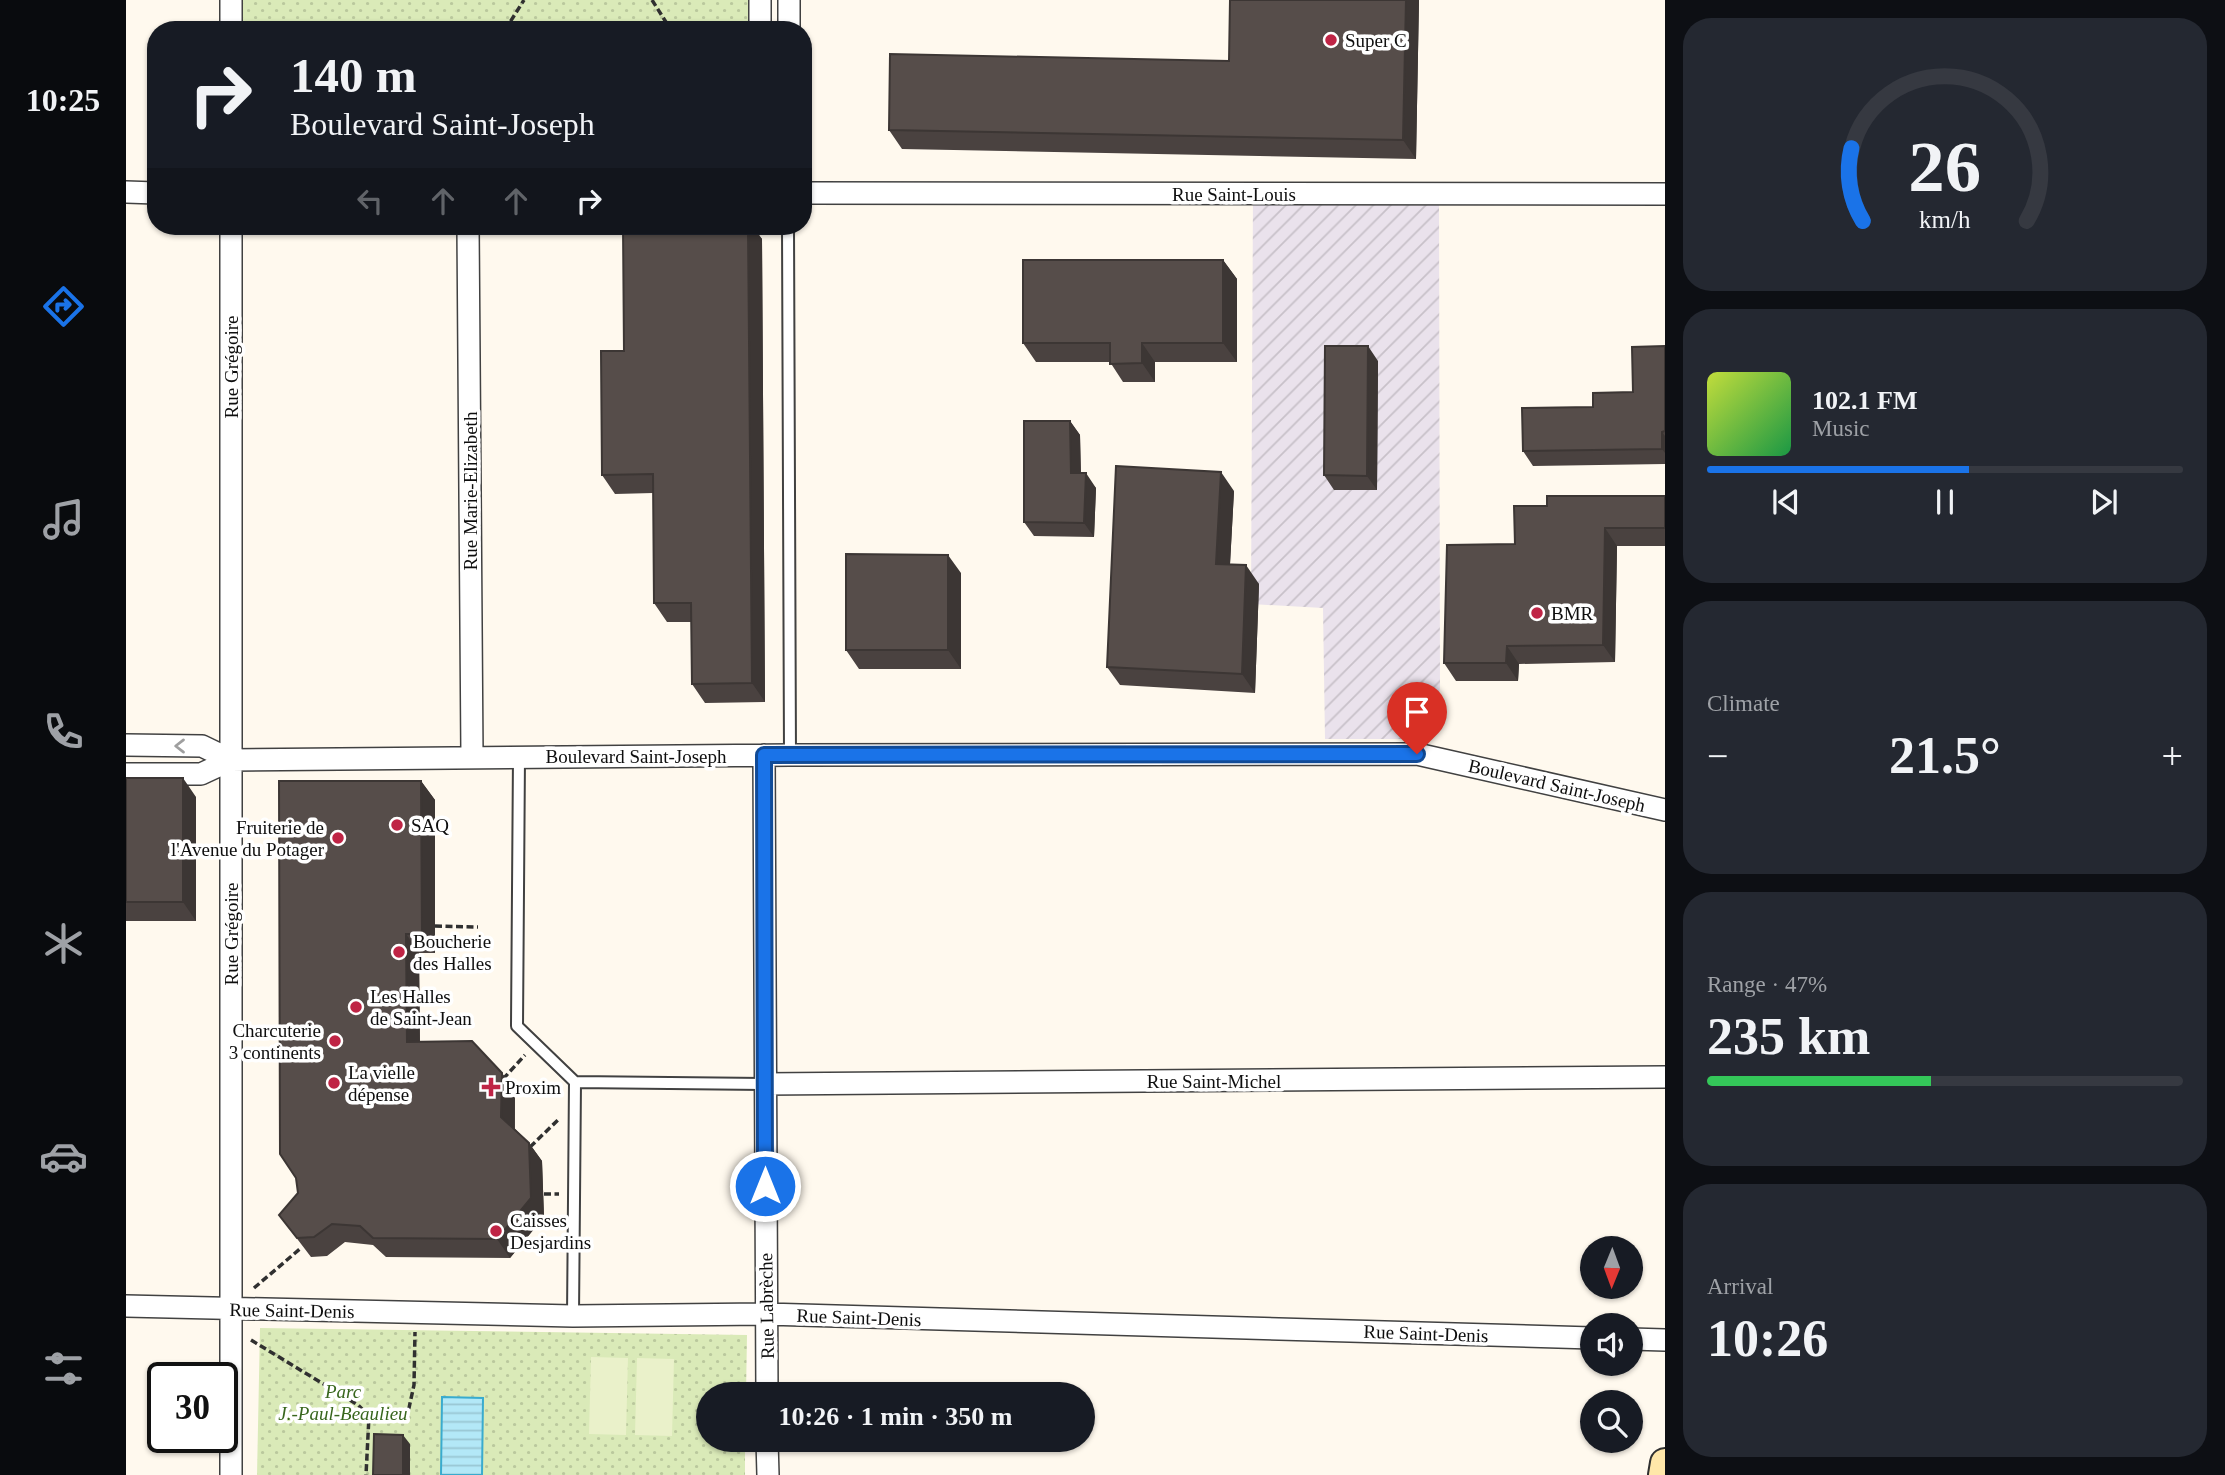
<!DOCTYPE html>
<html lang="en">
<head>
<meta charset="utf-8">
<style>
  body { margin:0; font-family:Georgia,serif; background:#242831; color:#f1f3f6; height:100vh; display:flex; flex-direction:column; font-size:26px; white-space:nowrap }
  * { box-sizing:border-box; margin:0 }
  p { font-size:23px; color:#9ea1a6 }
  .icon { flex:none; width:38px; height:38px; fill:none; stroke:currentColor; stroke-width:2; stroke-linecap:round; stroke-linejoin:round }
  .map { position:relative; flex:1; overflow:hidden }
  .sheet { display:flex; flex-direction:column; gap:18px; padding:18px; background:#0d0f14; width:560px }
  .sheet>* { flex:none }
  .top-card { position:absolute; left:21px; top:21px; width:665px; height:214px; border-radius:28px; box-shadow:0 2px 5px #0004; background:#171b24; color:#f1f3f6; overflow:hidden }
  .needle { width:46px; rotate:181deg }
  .controls { position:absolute; left:1454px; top:1236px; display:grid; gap:14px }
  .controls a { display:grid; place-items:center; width:63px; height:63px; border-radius:50%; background:#171b24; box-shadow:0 2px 5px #0004; font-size:35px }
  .speed { position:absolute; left:21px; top:1362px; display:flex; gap:14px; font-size:35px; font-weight:700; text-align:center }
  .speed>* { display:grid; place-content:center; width:91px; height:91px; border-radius:50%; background:#171b24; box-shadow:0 2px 5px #0004; line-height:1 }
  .speed .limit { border:4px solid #111; border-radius:10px; background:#fff; color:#111 }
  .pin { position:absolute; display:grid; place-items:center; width:60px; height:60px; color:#fff; margin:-72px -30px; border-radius:50% 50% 50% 0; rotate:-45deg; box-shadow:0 0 7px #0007 }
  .pin .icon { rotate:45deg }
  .me { position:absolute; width:77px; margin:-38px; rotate:0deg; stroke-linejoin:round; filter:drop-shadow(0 0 5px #0008) }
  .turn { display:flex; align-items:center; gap:24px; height:147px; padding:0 28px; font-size:32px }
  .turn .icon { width:91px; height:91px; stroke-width:2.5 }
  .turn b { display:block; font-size:49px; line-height:60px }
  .lanes { display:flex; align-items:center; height:66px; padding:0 28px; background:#0003; justify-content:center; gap:35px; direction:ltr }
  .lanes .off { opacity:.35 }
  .big { font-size:52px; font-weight:800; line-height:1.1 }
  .sheet .tile { flex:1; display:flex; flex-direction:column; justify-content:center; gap:10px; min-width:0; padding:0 24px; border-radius:28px; background:#242831 }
  .sheet .dial { align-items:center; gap:0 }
  .dial svg { height:182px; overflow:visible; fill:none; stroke:#363941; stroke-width:7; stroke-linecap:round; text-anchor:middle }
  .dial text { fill:#f1f3f6; stroke:none }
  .song { display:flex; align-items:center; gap:21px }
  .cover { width:84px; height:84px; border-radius:10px; background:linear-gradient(135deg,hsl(70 70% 55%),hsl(140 70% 35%)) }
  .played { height:7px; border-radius:4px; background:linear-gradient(90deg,#1a73e8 55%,#363941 55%) }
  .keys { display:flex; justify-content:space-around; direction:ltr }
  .heat { display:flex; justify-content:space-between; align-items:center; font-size:38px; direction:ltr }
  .charge { height:10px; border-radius:5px; background:linear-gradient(90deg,#34c759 47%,#363941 0) }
  .trip { position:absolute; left:570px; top:1382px; width:399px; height:70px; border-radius:35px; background:#171b24; box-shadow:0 2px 5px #0004; font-weight:800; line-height:70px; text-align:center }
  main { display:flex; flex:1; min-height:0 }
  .dock { display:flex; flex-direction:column; width:126px; justify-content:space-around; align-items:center; background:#090b0e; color:#9ea1a6 }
  .dock .icon { width:49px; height:49px }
  .dock .selected { color:#1a73e8 }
  .dock b { font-size:32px; color:#f1f3f6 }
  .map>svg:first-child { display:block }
  .industrial { fill:url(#industrial-furrows) }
  .park { fill:url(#park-dots) }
  .pitch { fill:#eaf1ca }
  .water { fill:url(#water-rules); stroke:#39abce; stroke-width:2 }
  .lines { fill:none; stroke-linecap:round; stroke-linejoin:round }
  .service-casing { stroke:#414141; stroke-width:14 }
  .minor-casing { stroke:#414141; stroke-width:24 }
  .secondary-casing { stroke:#303030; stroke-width:32 }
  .path { stroke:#303030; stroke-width:3.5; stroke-dasharray:7 3.5; stroke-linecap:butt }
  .service { stroke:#fff; stroke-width:10 }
  .minor { stroke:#fff; stroke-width:21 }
  .secondary { stroke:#ffe7a9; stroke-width:28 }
  .wall { fill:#4a4240 }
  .shaded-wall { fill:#3c3634 }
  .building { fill:#564d4a; stroke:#3c3634; stroke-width:2 }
  .oneway { stroke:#9f9f9f }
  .route-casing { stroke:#114b97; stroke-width:18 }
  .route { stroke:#1a73e8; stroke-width:12 }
  .poi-dot { fill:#bf2445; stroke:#fff; stroke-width:2.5 }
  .labels { text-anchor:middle; stroke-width:7; stroke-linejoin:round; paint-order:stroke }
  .poi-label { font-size:19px; fill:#0e0e0e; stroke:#fff; text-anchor:start }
  .street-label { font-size:19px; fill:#0e0e0e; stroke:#fff }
  .park-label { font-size:19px; font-style:italic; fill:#38661d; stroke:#fff }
</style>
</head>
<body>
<main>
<nav class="dock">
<b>10:25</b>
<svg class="icon selected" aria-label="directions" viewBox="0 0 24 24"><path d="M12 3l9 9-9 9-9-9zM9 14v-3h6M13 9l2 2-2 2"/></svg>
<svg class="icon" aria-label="music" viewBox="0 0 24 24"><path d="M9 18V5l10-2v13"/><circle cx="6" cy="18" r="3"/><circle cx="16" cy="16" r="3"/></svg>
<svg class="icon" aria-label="phone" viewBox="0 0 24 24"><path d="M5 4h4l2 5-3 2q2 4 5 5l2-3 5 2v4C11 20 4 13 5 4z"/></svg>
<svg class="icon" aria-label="climate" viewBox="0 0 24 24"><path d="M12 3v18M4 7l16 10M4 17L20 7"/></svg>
<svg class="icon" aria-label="car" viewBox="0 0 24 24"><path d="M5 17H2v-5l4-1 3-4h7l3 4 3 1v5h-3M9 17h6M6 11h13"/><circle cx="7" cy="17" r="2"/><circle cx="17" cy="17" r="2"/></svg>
<svg class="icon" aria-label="filters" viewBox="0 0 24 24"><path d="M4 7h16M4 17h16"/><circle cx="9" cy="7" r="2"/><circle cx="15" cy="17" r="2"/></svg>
</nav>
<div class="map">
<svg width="1539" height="1475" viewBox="0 0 1539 1475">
  <defs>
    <pattern id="industrial-furrows" width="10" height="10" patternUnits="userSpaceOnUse" patternTransform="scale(1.75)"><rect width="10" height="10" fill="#eae2ec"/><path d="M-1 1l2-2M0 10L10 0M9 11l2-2" fill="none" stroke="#c8c1c9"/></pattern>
    <pattern id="park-dots" width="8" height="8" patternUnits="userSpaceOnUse" patternTransform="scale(1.75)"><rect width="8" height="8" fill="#daeab8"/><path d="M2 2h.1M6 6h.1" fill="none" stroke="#bac89d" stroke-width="1.8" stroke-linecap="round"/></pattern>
    <pattern id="water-rules" width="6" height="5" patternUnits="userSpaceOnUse" patternTransform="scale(1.75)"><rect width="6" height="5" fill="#b3e8f7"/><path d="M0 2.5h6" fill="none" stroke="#99c6d3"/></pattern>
  </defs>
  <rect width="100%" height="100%" fill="#fff9ee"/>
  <path class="industrial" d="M1127,194H1313L1314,688L1305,739H1199L1197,608L1125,604Z"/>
  <path class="park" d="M100,0H634V30H100Z
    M134,1328L621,1335L620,1395H583V1440H619V1475H131Z"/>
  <path class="pitch" d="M465,1357L502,1358L500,1435L463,1434Z
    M511,1358L548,1359L546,1436L509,1435Z"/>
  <path class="water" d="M316,1397L357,1398L356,1475H315Z"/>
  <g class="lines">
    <g class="service-casing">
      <path id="service" d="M662,226L664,755
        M393,756L391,1026L449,1082L447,1316
        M449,1082L638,1084"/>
    </g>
    <g class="minor-casing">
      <path id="minor" d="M105,0V30
        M634,30V0
        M663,30V0
        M0,192L30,193
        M677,193L1539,194
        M105,226V1475
        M342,226L346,756
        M0,745L76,746L105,760
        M638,755L641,1395
        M0,774H75L105,760L664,755L1291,754L1539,810
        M638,1084L1539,1077
        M0,1306L447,1316L640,1314L1466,1338
        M1505,1339L1539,1340
        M641,1440L642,1475"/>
    </g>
    <g class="secondary-casing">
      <path id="secondary" d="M1537,1475L1539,1463"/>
    </g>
    <path class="path" d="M526,0L545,30
      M379,30L398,0
      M309,926L352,927
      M377,1079L399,1055
      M404,1147L433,1119
      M418,1194H433
      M128,1288L175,1248
      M125,1340L232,1405L243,1416L240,1475
      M243,1416L269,1418L283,1408L288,1385L289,1332"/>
    <use href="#service" class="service"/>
    <use href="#minor" class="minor"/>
    <use href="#secondary" class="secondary"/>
  </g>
  <path class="wall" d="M1293,0L1290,159L776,149L763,130L1103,61Z
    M497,226H626L636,239L639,702L579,703L566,684L565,622H541L528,603L527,493L489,494L476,475L498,351Z
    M1097,260L1111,279V362H1029V382H997L984,362H910L897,343Z
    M1539,346V464L1407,466L1397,451L1467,407L1507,392Z
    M1252,361L1251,490H1208L1198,475Z
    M944,421L954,435L955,473L970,488L968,537L908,536L898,522Z
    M1108,491L1104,564L1133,584L1129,693L994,685L981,667Z
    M1539,496V546H1491L1489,662L1393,664L1392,681H1330L1318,663L1389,544Z
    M835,573V669H733L720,650Z
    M0,778L70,797V921H0Z
    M295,781L309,800V953H293L294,1042L376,1073L389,1092V1129L403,1143L416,1161L418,1217L384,1258L260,1257L247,1245L219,1242L201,1256L185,1257L153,1215L172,1193Z"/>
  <path class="shaded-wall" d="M1280,0H1293L1290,159L1277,140Z
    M622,226H626L636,239L639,702L626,683Z
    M1097,260L1111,279V362L1097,343Z
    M1016,343L1029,362V382L1016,363Z
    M1242,346L1252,361L1251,490L1241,476Z
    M944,421L954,435L955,487L945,473Z
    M1536,432L1539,436V453L1536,449Z
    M1095,472L1108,491L1103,583L1090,564Z
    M960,473L970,488L968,537L958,523Z
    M1479,528L1491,546L1489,662L1477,645Z
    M822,555L835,573V669L822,650Z
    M1120,565L1133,584L1129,693L1116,674Z
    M1381,646L1393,664L1392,681L1380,663Z
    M57,778L70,797V921L57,902Z
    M295,781L309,800V953L296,934Z
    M280,934L293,953L294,1061L281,1042Z
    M376,1073L389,1092L388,1136L375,1117Z
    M403,1143L416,1161L418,1217L384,1258L371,1239Z
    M277,1435L284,1444V1475H277Z"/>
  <path class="building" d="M1104,0H1280L1277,140L763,130L764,54L1103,61Z
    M497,226H622L626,683L566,684L565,603H528L527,474L476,475L475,351H498Z
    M897,260H1097V343H1016V363L984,364V343H897Z
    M1199,346H1242L1241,476L1198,475Z
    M1539,346V431L1536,432V449L1397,451L1396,408L1467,407V393L1507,392L1506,347Z
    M898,421H944L945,473H960L958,523L898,522Z
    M990,466L1095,472L1090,564L1120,565L1116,674L981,667Z
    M1421,496H1539V528H1479L1477,645L1381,646L1380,663H1318L1321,545L1389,544L1388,506H1421Z
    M720,554L822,555V650H720Z
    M0,778H57V902H0Z
    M153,781H295L296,934H280L281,1042L346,1041L376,1073L375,1117L403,1143L405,1198L371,1239L247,1238L234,1226L206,1224L188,1237L171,1238L153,1215L172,1193L170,1178L154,1154Z
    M248,1434L277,1435V1475H247Z"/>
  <defs><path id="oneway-chevron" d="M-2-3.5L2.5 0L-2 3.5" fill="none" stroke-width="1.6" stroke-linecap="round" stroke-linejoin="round" transform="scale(1.75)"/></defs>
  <use class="oneway" href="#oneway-chevron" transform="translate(54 746) rotate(-180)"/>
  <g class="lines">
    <g class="route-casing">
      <path id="route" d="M639,1186L638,755L1291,754"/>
    </g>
    <use href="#route" class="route"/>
  </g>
  <g class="poi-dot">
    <circle cx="1205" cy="40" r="7"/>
    <circle cx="1411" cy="613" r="7"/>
    <circle cx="271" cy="825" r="7"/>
    <circle cx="212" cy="838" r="7"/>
    <circle cx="273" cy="952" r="7"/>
    <circle cx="230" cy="1007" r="7"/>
    <circle cx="209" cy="1041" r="7"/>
    <circle cx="208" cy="1083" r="7"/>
    <path d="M361.5 1076.5h7v7h7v7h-7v7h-7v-7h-7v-7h7z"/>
    <circle cx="370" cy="1231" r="7"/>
  </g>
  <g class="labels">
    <g class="poi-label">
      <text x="1219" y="47">Super C</text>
      <text x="1425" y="620">BMR</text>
      <text x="285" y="832">SAQ</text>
      <text x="198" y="834" text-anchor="end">Fruiterie de<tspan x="198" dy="22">l'Avenue du Potager</tspan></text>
      <text x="287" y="948">Boucherie<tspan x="287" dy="22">des Halles</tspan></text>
      <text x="244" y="1003">Les Halles<tspan x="244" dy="22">de Saint-Jean</tspan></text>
      <text x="195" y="1037" text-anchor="end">Charcuterie<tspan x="195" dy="22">3 continents</tspan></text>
      <text x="222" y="1079">La vielle<tspan x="222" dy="22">dépense</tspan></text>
      <text x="379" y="1094">Proxim</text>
      <text x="384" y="1227">Caisses<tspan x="384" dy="22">Desjardins</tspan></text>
    </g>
    <g class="street-label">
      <text x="1108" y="201">Rue Saint-Louis</text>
      <text transform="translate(105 367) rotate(-90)" y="7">Rue Grégoire</text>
      <text transform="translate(344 491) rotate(-90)" y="7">Rue Marie-Elizabeth</text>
      <text x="510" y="763">Boulevard Saint-Joseph</text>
      <text transform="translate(1431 785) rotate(13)" y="7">Boulevard Saint-Joseph</text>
      <text transform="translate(105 934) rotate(-90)" y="7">Rue Grégoire</text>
      <text x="1088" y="1088">Rue Saint-Michel</text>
      <text transform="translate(640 1306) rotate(-91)" y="7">Rue Labrèche</text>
      <text transform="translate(166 1310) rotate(1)" y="7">Rue Saint-Denis</text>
      <text transform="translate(733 1317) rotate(2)" y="7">Rue Saint-Denis</text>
      <text transform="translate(1300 1333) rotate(2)" y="7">Rue Saint-Denis</text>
    </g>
    <g class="park-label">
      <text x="217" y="1398">Parc<tspan x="217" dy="22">J.-Paul-Beaulieu</tspan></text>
    </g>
  </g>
</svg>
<div class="controls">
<a><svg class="needle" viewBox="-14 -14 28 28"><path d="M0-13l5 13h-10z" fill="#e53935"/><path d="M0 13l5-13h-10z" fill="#9ea1a6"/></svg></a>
<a><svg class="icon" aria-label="sound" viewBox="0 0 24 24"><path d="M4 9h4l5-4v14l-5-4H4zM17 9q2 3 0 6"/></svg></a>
<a><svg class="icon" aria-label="search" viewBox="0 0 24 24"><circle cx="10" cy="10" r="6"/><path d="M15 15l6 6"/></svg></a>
</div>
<div class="speed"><div class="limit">30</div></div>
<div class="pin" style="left:1291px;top:754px;background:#d93025"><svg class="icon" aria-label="arrive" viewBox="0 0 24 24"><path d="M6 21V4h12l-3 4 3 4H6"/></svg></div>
<svg class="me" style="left:639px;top:1186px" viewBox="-20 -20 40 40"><circle r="17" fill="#1a73e8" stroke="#fff" stroke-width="3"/><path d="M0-11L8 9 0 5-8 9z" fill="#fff"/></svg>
<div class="trip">10:26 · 1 min · 350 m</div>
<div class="top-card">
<div class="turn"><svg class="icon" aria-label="right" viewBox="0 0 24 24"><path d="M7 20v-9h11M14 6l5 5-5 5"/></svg><div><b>140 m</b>Boulevard Saint-Joseph</div></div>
<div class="lanes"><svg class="icon off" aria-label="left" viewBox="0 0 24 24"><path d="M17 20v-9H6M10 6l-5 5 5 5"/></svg><svg class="icon off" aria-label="ahead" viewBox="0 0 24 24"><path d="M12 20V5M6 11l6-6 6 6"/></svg><svg class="icon off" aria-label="ahead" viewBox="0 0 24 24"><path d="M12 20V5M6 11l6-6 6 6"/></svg><svg class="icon" aria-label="right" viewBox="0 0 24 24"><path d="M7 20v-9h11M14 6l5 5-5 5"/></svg></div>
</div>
</div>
<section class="sheet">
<div class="tile dial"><svg viewBox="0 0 100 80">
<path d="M14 69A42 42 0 1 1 86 69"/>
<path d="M14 69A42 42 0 0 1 9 37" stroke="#1a73e8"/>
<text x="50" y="56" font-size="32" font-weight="700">26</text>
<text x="50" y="72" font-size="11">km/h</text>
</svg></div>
<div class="tile">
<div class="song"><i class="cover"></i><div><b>102.1 FM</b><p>Music</p></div></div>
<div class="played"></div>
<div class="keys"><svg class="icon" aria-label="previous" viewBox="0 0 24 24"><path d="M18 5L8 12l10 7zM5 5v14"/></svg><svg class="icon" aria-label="pause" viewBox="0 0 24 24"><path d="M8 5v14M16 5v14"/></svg><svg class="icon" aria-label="next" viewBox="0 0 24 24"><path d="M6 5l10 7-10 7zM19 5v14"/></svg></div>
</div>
<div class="tile"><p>Climate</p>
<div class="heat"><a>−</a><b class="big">21.5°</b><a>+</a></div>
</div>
<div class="tile"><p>Range · 47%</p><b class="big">235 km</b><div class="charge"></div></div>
<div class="tile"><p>Arrival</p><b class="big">10:26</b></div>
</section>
</main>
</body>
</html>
